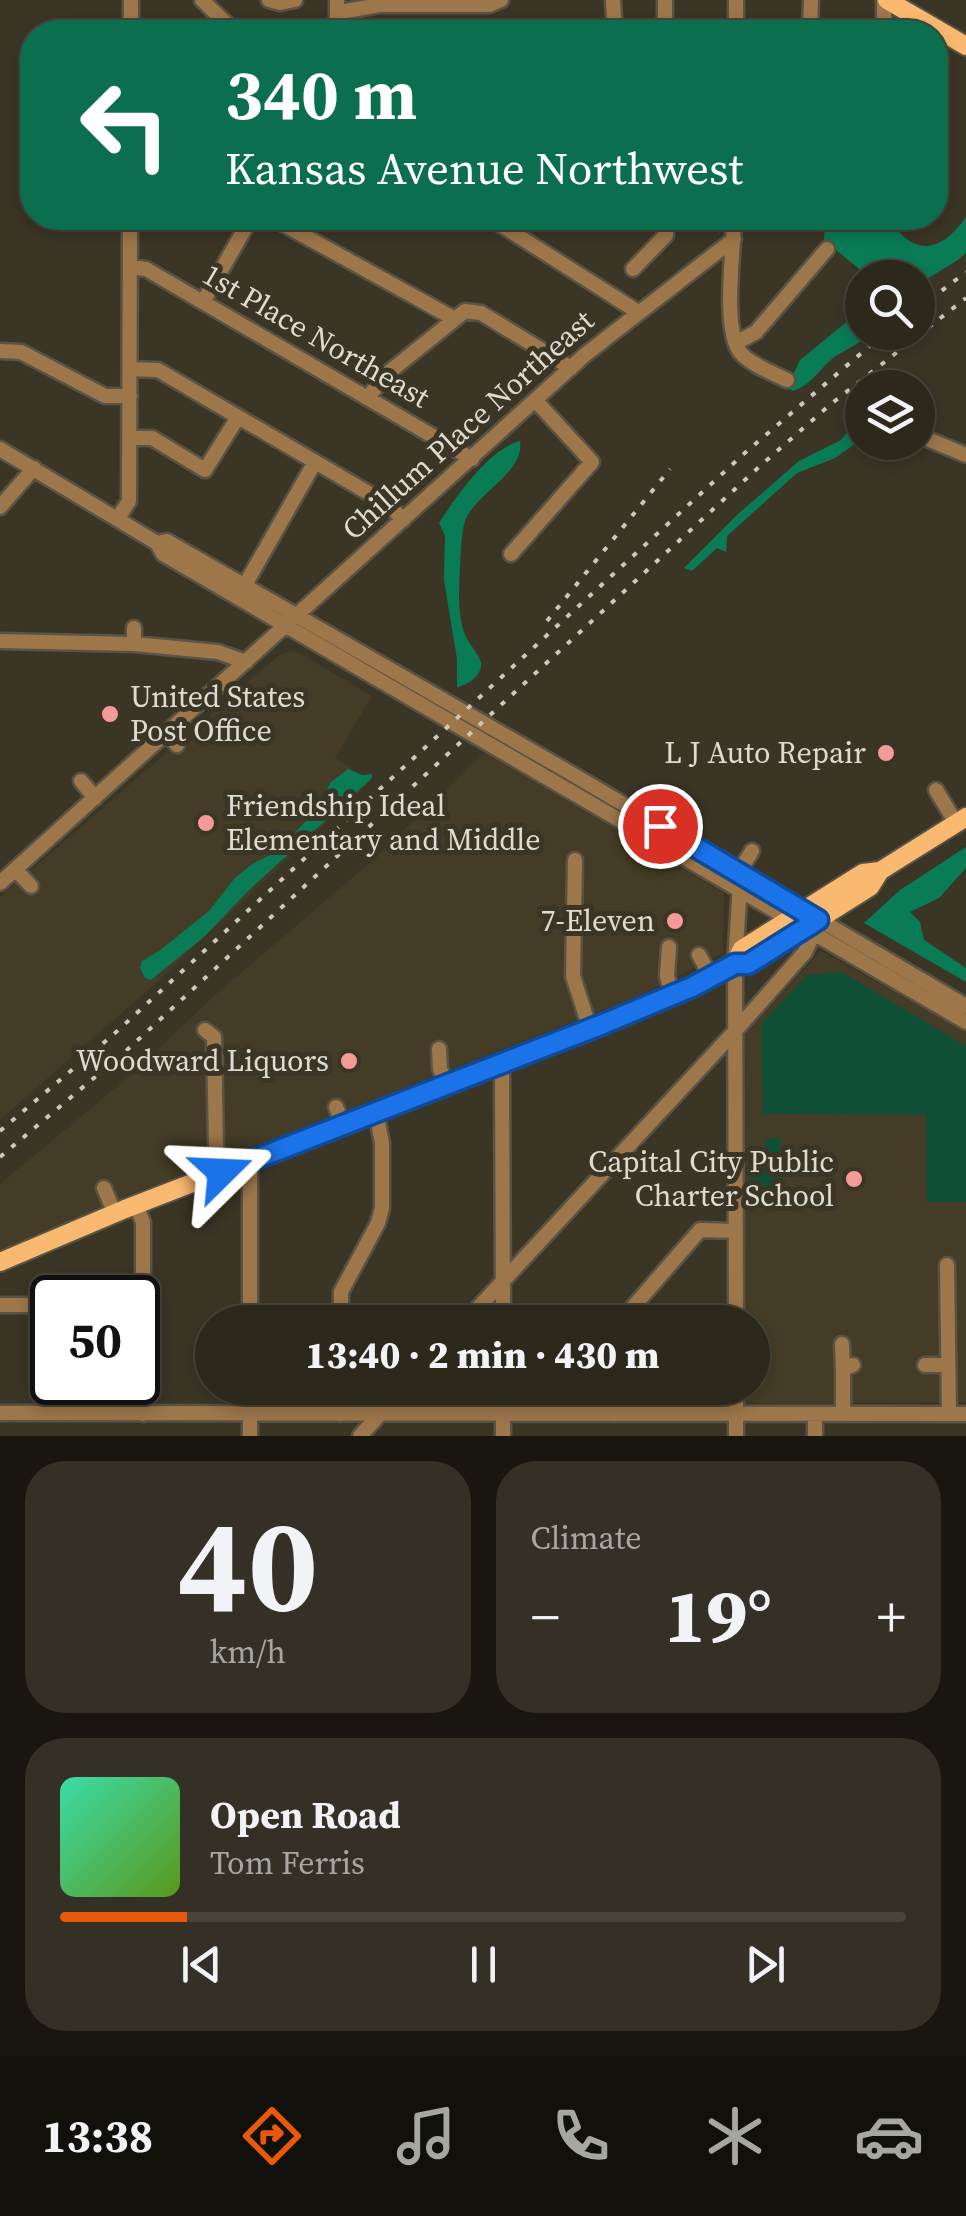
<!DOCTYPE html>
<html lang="en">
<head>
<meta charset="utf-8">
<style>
  body { margin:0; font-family:"Source Serif 4",serif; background:#343025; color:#f1f3f6; height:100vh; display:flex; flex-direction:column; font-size:38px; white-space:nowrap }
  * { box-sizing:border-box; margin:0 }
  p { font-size:32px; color:#a6a6a3 }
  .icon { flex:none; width:55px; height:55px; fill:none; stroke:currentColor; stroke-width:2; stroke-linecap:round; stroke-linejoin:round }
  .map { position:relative; height:1436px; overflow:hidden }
  .side { display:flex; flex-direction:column; gap:25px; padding:25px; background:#18160f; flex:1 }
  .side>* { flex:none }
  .guide { position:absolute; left:20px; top:20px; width:928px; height:210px; border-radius:40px; box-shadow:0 5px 15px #0003,0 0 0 2px #48443b; background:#0b6e4f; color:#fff; overflow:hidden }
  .fabs { position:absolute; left:845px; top:260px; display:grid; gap:20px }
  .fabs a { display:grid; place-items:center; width:90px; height:90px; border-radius:50%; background:#2c281c; box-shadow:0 5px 15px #0003,0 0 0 2px #48443b; font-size:50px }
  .speed { position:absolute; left:30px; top:1275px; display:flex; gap:20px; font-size:50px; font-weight:700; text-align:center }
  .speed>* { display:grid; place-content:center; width:130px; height:130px; border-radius:50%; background:#2c281c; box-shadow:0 5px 15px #0003,0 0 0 2px #48443b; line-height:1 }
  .speed .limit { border:5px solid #111; border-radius:15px; background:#fff; color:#111 }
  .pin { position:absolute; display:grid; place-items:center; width:85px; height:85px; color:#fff; margin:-42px; border:5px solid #fff; border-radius:50%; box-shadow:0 2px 10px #0007 }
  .me { position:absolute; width:110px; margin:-55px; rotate:69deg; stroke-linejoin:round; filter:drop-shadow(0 0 8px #0008) }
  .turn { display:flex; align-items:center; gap:35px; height:210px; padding:0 40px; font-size:45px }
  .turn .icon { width:130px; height:130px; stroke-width:2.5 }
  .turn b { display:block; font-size:70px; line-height:85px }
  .big { font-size:75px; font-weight:800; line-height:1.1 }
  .side .widget { flex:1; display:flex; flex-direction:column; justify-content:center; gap:15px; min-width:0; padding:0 35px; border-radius:40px; background:#343025 }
  .side .dial { align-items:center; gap:0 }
  .dial b { font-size:130px; line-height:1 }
  .song { display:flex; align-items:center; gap:30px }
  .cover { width:120px; height:120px; border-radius:15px; background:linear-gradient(135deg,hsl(160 70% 55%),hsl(90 70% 35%)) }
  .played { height:10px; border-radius:5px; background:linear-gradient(90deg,#ea580c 15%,#48443b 15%) }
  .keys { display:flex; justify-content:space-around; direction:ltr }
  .heat { display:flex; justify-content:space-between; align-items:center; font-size:55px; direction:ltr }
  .side .tiles { flex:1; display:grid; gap:25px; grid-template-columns:1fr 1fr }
  .widget:last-child { grid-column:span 2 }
  .trip { position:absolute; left:195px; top:1305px; width:575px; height:100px; border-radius:50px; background:#2c281c; box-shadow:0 5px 15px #0003,0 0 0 2px #48443b; font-weight:800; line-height:100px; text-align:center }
  .dock { display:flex; height:160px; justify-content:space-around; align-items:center; background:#12100b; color:#a6a6a3 }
  .dock .icon { width:70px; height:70px }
  .dock .current { color:#ea580c }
  .dock b { font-size:45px; color:#f1f3f6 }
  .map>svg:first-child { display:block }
  .built { fill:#443c26 }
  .green { fill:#0f4f36 }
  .forest { fill:#097c55 }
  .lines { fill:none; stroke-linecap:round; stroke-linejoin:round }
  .minor-casing { stroke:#595345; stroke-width:19 }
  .major-casing { stroke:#595345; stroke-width:22 }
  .minor { stroke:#9d764a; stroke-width:14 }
  .major { stroke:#f9b970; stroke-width:18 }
  .rail { stroke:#ccc8be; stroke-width:4; stroke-dasharray:5 10; stroke-linecap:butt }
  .route-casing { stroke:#114b97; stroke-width:25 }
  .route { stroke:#1a73e8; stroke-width:18 }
  .poi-dot { fill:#f59b97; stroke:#3b3526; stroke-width:4 }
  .labels { text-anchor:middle; stroke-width:10; stroke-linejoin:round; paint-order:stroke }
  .street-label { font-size:30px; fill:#dfdbd2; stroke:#3b3526 }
  .poi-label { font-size:30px; fill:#dfdbd2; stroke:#3b3526; text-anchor:end }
</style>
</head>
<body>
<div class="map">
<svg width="966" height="1436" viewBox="0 0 966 1436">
  <rect width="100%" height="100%" fill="#3b3526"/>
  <path class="built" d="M294,650L372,696L335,758L371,781L149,989L0,1120V897L279,655Z
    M485,752L724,893L723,953L636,997L122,1198L0,1251V1184L131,1075L215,995L373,860Z
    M821,951L966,1032V1402L743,1403V1388H752V1322H743V1036Z"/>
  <path class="green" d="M842,972L966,1046V1202H927L926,1115L763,1114L761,1024L807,975Z
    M766,1138H780V1187H751V1150H765Z"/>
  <path class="forest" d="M966,217V253C951,267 933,273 918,286V278L869,277L824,240L825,222L818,218H889C913,257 940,254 966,217Z
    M862,296V332L872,333C861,342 850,348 837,355C821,366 812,386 792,391L788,386L800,360L855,315Z
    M862,413V439L835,458L797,473L727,536L726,552L717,548L692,571L684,568L738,514L799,461L841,440Z
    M520,441C525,473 475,493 465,521C461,534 461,553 460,567C459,589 457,614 465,635C469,644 478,653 481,662C483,675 467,686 457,687V659L444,580L445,536L439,523C455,498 490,448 520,441Z
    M348,769L362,775L372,774V778L248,891L205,936L151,980L145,978L140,968L142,961L159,951L209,911L234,879L252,864L276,852L288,840L319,807L330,783Z
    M966,847V868L939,898L910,912L920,922L924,940L966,968V982L864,923L900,890Z"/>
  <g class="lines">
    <g class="minor-casing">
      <path id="minor" d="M202,0L235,32
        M269,0L280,3L295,0
        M613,0L615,32
        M736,0V32
        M340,12L380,5H489L501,0
        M131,32V0
        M326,32L337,21V0
        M665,32V0
        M810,32L811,0
        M884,32V0
        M272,218L453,318
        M490,218L638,312
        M734,218C734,249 722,327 740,352C749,364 773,373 787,380
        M130,267L146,269L472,459
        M633,269L666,235V218
        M203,302L251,218
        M736,343L756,332L827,249
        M0,351L21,352L105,396H130
        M130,369L158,370L389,505L403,520
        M368,397L388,373L465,311L481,313L571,368
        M918,435L966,455
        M130,438H152L205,470L238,417
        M878,446L880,442
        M0,449L157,543L163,554L966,1022
        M0,507L34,468
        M118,518L129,501L130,218
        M157,543L167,541L567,771L966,1006
        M511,554L592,462L536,401
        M245,585L315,462
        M134,628V644
        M0,641L134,644L218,652L246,662
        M167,733L177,745
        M81,781L95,798
        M936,790L956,823
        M575,860L573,976L590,1029
        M15,869L31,886
        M739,872L752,851
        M0,883L586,354L734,239
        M669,947L667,976L672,995
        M699,955L711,977
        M205,1030L214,1037L216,1147L222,1172
        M439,1049L440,1069L447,1085
        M502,1061L503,1322
        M336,1107L343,1125
        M250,1161V1322
        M104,1188L115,1214
        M136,1205L143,1222V1414
        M947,1265L949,1414
        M0,1305H52
        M341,1322V1292L378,1223L382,1208V1143L376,1112
        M465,1322L736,1030L805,952L815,930
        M620,1322L700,1230L736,1231
        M736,1322L735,963L740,884
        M842,1344L843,1369
        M925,1365H948
        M250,1388V1436
        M503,1388V1436
        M0,1413L966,1414
        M340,1414L341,1388
        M615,1414L616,1388
        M843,1414V1369L853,1365
        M360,1436L404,1388
        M736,1436V1388
        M815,1436V1414"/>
    </g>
    <g class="major-casing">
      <path id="major" d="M887,0L966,46
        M735,963L742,949L788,920L863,873L880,871L966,817
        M0,1262L125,1209L603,1024L692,987L735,963L748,964L870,887L880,871"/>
    </g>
    <use href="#minor" class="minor"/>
    <use href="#major" class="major"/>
    <path class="rail" d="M918,309L966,272
      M547,621L670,469
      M0,1131L114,1034L747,451L886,332
      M0,1157L127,1050L760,466L831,404L966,298"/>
  </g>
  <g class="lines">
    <g class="route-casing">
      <path id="route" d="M222,1172L603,1024L692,987L735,964H748L818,920L660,826"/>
    </g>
    <use href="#route" class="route"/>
  </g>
  <g class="poi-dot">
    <circle cx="110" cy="714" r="10"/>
    <circle cx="886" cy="753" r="10"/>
    <circle cx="206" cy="823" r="10"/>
    <circle cx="675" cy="921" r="10"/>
    <circle cx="349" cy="1061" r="10"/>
    <circle cx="854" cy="1179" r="10"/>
  </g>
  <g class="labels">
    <g class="street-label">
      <text transform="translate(316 336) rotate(30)" y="10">1st Place Northeast</text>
      <text transform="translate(468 425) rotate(-42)" y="10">Chillum Place Northeast</text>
    </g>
    <g class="poi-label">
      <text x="130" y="707" text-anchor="start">United States<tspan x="130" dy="34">Post Office</tspan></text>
      <text x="866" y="763">L J Auto Repair</text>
      <text x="226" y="816" text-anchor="start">Friendship Ideal<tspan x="226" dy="34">Elementary and Middle</tspan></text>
      <text x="655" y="931">7-Eleven</text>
      <text x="329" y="1071">Woodward Liquors</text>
      <text x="834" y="1172">Capital City Public<tspan x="834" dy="34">Charter School</tspan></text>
    </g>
  </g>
</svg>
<div class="fabs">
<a><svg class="icon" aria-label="search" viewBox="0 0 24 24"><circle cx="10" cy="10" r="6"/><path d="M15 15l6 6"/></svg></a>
<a><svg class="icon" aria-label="layers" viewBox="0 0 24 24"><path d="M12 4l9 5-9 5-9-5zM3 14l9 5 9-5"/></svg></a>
</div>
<div class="speed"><div class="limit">50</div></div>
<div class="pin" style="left:660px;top:826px;background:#d93025"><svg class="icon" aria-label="arrive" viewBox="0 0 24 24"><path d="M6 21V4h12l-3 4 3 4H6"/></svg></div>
<svg class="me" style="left:222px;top:1172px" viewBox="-20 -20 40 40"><path d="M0-17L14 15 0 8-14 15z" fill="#1a73e8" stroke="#fff" stroke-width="4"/></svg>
<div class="trip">13:40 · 2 min · 430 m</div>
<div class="guide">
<div class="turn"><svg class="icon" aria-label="left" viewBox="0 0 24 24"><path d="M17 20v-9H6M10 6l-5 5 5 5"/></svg><div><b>340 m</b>Kansas Avenue Northwest</div></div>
</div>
</div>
<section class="side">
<div class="tiles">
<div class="widget dial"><b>40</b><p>km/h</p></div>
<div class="widget"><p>Climate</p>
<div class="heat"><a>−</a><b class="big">19°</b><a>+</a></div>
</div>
<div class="widget">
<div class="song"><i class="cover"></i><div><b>Open Road</b><p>Tom Ferris</p></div></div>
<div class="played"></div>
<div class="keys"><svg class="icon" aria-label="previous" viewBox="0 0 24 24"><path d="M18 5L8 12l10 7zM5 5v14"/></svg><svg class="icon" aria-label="pause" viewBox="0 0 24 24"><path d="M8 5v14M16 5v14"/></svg><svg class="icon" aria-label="next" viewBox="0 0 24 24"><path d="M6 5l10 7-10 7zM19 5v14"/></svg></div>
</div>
</div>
</section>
<nav class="dock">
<b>13:38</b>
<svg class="icon current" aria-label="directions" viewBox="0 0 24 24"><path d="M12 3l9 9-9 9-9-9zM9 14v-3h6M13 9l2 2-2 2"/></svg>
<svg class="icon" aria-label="music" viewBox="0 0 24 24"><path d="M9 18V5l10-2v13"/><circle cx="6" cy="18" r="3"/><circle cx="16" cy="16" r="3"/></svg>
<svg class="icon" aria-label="phone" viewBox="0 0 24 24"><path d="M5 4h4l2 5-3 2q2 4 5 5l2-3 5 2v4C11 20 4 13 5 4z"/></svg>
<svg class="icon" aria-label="climate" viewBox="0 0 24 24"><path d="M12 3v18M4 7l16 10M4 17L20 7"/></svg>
<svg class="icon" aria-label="car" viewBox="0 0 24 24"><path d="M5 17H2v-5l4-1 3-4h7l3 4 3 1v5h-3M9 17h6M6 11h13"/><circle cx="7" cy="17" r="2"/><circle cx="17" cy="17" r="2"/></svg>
</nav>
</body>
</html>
